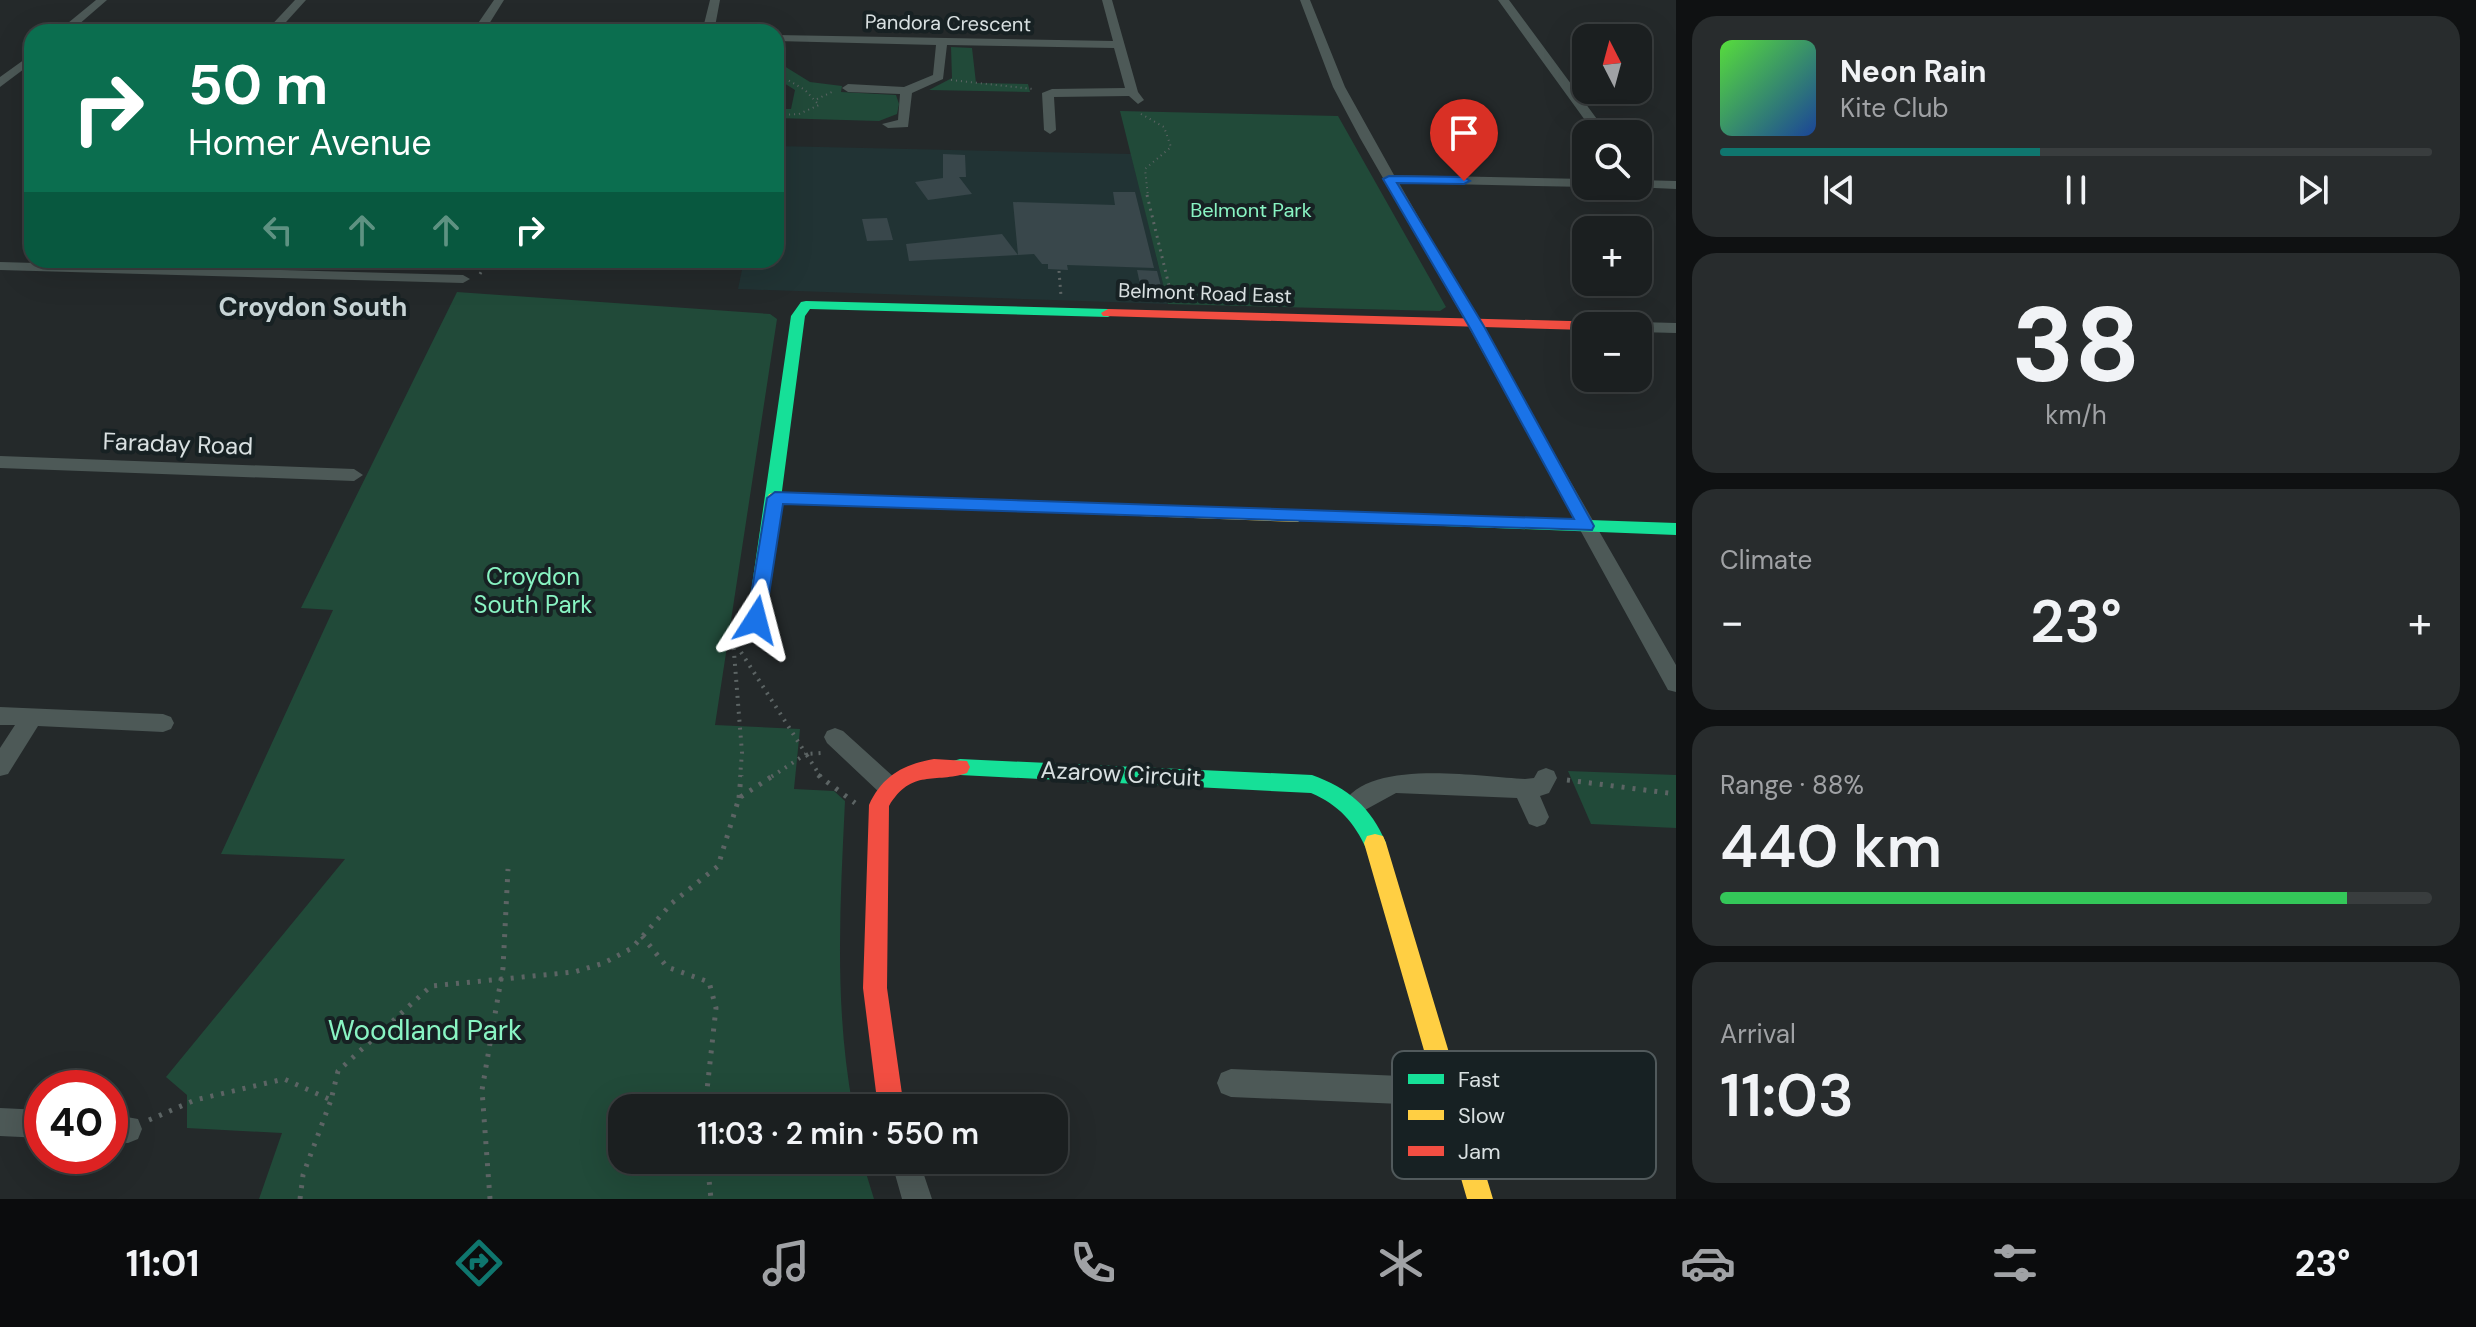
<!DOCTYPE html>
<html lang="en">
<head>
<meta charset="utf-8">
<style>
  body { margin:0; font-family:"DM Sans",sans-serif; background:#282c2d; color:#f1f3f6; height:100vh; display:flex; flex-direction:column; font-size:30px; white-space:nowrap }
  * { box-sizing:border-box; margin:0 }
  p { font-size:26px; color:#a0a2a5 }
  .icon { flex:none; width:44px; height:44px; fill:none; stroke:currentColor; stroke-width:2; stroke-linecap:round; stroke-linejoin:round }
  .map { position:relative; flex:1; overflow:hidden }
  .sheet { display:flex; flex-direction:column; gap:16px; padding:16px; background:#0f1112; width:800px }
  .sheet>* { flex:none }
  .banner { position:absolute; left:24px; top:24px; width:760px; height:244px; border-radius:24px; box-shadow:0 8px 32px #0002,0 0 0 2px #393d3e; background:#0b6e4f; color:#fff; overflow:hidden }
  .needle { width:52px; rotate:354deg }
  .buttons { position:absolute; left:1572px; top:24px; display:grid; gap:16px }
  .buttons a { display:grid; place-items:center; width:80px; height:80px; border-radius:16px; background:#1b1f20; box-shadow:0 8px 32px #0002,0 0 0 2px #393d3e; font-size:40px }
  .speed { position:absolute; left:24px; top:1070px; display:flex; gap:16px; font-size:40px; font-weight:700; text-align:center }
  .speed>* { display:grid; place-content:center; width:104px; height:104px; border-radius:50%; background:#1b1f20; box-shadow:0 8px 32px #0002,0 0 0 2px #393d3e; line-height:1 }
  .speed .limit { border:12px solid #d22; background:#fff; color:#111 }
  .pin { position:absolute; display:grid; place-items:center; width:68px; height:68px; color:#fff; margin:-82px -34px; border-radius:50% 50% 50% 0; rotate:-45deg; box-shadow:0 0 8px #0007 }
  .pin .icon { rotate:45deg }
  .me { position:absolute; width:88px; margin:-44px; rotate:9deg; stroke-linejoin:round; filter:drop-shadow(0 0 6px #0008) }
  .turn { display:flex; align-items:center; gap:28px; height:168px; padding:0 32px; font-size:36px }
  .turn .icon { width:104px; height:104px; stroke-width:2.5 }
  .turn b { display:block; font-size:56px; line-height:68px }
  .lanes { display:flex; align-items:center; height:76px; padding:0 32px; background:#0003; justify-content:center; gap:40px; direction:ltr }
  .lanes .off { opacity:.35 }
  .big { font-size:60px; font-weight:600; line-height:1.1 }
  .sheet .widget { flex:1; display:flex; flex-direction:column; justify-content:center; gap:12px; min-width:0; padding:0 28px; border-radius:24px; background:#282c2d }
  .sheet .dial { align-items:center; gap:0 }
  .dial b { font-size:104px; line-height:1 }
  .song { display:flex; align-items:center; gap:24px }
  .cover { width:96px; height:96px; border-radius:12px; background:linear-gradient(135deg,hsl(110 70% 55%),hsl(220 70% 35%)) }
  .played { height:8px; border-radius:4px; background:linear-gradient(90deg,#0f766e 45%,#393d3e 45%) }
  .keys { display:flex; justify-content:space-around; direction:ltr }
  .heat { display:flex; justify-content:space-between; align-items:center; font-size:44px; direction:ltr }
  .charge { height:12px; border-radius:6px; background:linear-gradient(90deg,#34c759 88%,#393d3e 0) }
  .trip { position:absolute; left:608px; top:1094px; width:460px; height:80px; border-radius:24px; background:#1b1f20; box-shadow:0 8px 32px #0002,0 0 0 2px #393d3e; font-weight:600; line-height:80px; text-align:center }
  .menu { display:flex; height:128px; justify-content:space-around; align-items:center; background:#0b0c0d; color:#a0a2a5 }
  .menu .icon { width:56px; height:56px }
  .menu .active { color:#0f766e }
  .menu b { font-size:36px; color:#f1f3f6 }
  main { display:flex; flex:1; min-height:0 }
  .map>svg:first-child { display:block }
  .built { fill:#213334 }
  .green { fill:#214a39 }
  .building { fill:#39474b }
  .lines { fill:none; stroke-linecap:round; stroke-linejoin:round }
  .path-far3 { stroke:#5c6464; stroke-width:2; stroke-dasharray:1 4; stroke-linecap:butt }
  .path-far2 { stroke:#5c6464; stroke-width:3; stroke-dasharray:2 5; stroke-linecap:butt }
  .path-far1 { stroke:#5c6464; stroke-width:4; stroke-dasharray:2 6; stroke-linecap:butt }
  .path { stroke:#5c6464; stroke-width:5; stroke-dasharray:3 8; stroke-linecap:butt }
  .street { fill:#4d5957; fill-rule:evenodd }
  .fast { fill:#16e098; fill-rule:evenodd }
  .slow { fill:#ffcf43; fill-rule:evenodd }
  .jam { fill:#f24e42; fill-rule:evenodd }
  .route { fill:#1a73e8; stroke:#114b97; stroke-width:2 }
  .labels { text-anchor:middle; stroke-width:8; stroke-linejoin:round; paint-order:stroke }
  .far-street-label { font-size:20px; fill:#d9e0e1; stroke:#172123 }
  .far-park-label { font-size:20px; fill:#89f4c3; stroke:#172123 }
  .street-label { font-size:24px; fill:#d9e0e1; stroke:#172123 }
  .park-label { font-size:24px; fill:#89f4c3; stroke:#172123 }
  .far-district-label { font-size:26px; font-weight:bold; fill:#c7d4d6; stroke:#172123 }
  .near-park-label { font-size:28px; fill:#89f4c3; stroke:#172123 }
  .key { fill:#172123; stroke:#515a5c; stroke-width:2 }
  .key-label { font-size:22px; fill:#d9e0e1 }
</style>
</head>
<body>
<main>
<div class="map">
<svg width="1676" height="1199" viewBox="0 0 1676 1199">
  <rect width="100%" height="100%" fill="#24292a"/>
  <path class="built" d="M776,146L1131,154L1168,304L738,289L744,260H776Z"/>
  <path class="green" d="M951,47L972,48L976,83L1028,84L1030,92L929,90L952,78Z
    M776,61L810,82L842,86L841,92L896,95L899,104L897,114L879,121L776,118V109H791L795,90L776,78Z
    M1120,111L1338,116L1446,307L1440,311L1168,304Z
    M457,292L770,314L777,319L715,725L800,729L794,789L834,791L845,801C840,905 834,1006 853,1108H622V1160H862L874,1199H259L282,1133L187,1128V1095L166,1077L345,859L221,854L333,610L301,608Z
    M1568,771L1676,775V828L1591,824Z"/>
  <path class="building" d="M943,154L965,155L966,177H959L972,194L928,200L915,182L943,178Z
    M1113,192H1135L1154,268L1067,265L1068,270L1048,269V264H1042L1034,254L1018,255L1013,202L1115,205Z
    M887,218L893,240L867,241L862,219Z
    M1002,234L1018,255L909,261L906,244Z
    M1137,270L1157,271L1164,298H1143Z"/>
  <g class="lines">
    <path class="path-far3" d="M776,73L805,90L819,105L799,114L776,115
      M951,80L1033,89
      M817,99L834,91
      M1141,114L1164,127L1171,147L1145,169L1148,197"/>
    <path class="path-far2" d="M1147,195L1172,298
      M1059,271L1061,296
      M480,274L488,260"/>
    <path class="path-far1" d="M738,634L732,638L806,754L771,777
      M733,640L742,753L740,777
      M821,777L806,754L822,753"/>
    <path class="path" d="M818,775L855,803
      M1567,780L1676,794
      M739,798L741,775
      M642,936L667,967L709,982L716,1008L705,1108
      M149,1120L195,1100L284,1079L331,1100L338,1071L431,986L574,972L604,963L632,948L672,903L718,866L739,798L774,775
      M707,1160L711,1199
      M300,1199L303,1175L331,1100
      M490,1199L482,1090L503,968L508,869"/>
    <path class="street" d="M96,0H107L70,32H57Z
      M295,0H306L277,32H265Z
      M494,0H504L484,32H472Z
      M710,0H720L714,32H702Z
      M1102,0H1112L1138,92L1144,100L1138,104L1129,96L1054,97L1056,130L1050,134L1044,130L1042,93L1052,89L1125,88L1114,48L947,45L943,79L912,93L908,127L888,128L882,124L898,120L900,94L848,92L842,88L848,84L904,87L933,75L936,45L776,41V35L1113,41Z
      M1300,0H1310L1345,87L1394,175L1586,179V186H1590L1586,187L1399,183L1676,665V692L1668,690L1472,333L1360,138L1333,87Z
      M1498,0H1509L1608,134H1595Z
      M32,54V63L0,87V77Z
      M1638,180L1676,181V189L1633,187L1638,186Z
      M0,262L463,275L470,279L463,283L0,270Z
      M1638,322L1676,323V333L1638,332V326H1631Z
      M0,456L354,469L363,475L354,481L0,468Z
      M0,707L163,714L171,717L174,723L171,729L163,732L38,726L8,774L0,776V748L15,725H0Z
      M835,728L843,731L896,779L899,786L896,793L888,796L880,793L827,743L824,737L827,731Z
      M1546,768L1554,771L1557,778L1549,793L1540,796L1549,817L1545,824L1537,827L1529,824L1517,798L1396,793L1354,816L1346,813L1342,806C1366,757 1479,777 1525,779L1534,778L1538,771Z
      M1231,1069L1449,1078L1459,1082L1463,1092L1459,1102L1449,1106L1231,1097L1221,1093L1217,1083L1221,1073Z
      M0,1108L42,1110V1138L0,1136Z
      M110,1114L138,1119L142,1129L138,1139L128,1143L110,1142Z
      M891,1160H919L932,1199H902Z"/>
    <path class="fast" d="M806,301L1108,309L1115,313L1108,317L810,309L805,316L765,620L762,625H750L747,620L791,316L801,302Z
      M1298,510L1676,523V535L1292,520L1290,516L1292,512Z
      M960,759L1312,775C1348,788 1371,807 1386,843L1383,850L1375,852L1367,850C1354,822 1339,805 1311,793L960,775L953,773L950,767L953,761Z"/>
    <path class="slow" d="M775,492L1298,510L1306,516L1298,522L769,502L767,498L769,494Z
      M1375,834L1383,836L1386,843L1493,1199H1467L1364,843L1367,836Z"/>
    <path class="jam" d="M1108,309L1606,322L1613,326H1586V330L1103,316L1101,313Z
      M934,759L967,761L970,767L967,773C935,784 912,768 889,806L887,988L904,1108H878L863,988L869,805C882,776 904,764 934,759Z"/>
  </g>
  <path class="route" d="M1389,176L1464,177L1470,181L1464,184L1397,183L1485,328L1594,526L1592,530L783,504L765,620L763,625H750L747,620L767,498L775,492L1574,519L1470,328L1383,179Z"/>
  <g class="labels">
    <g class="far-street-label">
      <text transform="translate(948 23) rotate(1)" y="7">Pandora Crescent</text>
      <text transform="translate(1205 293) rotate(2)" y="7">Belmont Road East</text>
    </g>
    <g class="far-park-label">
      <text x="1251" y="217">Belmont Park</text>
    </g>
    <g class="street-label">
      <text transform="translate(178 444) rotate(2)" y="8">Faraday Road</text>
      <text transform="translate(1121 774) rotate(3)" y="8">Azarow Circuit</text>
    </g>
    <g class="park-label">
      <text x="533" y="585">Croydon<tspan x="533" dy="28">South Park</tspan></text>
    </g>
    <g class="far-district-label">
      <text x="313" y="316">Croydon South</text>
    </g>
    <g class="near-park-label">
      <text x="425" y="1040">Woodland Park</text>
    </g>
  </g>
  <rect x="1392" y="1051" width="264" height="128" rx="12" class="key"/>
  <rect x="1408" y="1074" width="36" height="10" fill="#16e098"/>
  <rect x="1408" y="1110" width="36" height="10" fill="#ffcf43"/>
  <rect x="1408" y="1146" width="36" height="10" fill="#f24e42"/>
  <g class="key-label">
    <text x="1458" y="1087">Fast</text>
    <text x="1458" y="1123">Slow</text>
    <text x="1458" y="1159">Jam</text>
  </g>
</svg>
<div class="buttons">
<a><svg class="needle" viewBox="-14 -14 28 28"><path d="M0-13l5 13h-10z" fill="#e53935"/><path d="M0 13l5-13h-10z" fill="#a0a2a5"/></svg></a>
<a><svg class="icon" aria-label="search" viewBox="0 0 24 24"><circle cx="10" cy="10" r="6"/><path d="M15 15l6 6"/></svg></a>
<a>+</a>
<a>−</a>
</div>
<div class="speed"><div class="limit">40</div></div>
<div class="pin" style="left:1464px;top:181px;background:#d93025"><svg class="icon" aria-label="arrive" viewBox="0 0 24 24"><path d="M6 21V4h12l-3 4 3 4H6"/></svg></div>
<svg class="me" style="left:756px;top:620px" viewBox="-20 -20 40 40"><path d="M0-17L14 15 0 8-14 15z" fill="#1a73e8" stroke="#fff" stroke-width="4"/></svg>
<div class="trip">11:03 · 2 min · 550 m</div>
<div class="banner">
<div class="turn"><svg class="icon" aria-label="right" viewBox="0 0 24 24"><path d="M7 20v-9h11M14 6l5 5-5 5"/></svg><div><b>50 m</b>Homer Avenue</div></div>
<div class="lanes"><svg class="icon off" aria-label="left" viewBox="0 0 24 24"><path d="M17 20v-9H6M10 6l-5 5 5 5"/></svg><svg class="icon off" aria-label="ahead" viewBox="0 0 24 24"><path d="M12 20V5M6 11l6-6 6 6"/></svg><svg class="icon off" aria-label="ahead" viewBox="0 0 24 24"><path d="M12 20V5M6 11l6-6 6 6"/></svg><svg class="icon" aria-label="right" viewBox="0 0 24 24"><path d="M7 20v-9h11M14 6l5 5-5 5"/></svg></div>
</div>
</div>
<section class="sheet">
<div class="widget">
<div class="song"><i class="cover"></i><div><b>Neon Rain</b><p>Kite Club</p></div></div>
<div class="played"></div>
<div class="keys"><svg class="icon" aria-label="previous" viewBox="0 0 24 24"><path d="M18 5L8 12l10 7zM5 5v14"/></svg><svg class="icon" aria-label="pause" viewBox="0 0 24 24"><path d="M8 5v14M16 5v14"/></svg><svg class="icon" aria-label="next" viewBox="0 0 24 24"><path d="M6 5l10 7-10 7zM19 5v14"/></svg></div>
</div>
<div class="widget dial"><b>38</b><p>km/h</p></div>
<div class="widget"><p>Climate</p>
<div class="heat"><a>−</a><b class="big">23°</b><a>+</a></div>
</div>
<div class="widget"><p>Range · 88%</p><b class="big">440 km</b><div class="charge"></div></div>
<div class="widget"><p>Arrival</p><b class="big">11:03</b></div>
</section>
</main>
<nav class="menu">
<b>11:01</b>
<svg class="icon active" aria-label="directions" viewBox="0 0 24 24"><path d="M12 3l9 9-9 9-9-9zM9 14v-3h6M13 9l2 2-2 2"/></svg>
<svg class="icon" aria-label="music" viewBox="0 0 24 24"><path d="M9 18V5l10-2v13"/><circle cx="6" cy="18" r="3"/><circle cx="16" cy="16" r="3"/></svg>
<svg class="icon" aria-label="phone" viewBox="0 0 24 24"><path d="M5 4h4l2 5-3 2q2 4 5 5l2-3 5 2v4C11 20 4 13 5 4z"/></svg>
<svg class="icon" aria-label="climate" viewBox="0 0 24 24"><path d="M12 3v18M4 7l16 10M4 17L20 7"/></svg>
<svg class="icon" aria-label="car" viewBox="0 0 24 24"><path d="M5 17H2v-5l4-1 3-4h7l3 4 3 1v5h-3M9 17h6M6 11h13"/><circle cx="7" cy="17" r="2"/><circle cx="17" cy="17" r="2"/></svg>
<svg class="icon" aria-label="filters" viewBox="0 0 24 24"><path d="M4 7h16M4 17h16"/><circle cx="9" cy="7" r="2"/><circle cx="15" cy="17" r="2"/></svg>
<b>23°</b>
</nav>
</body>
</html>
